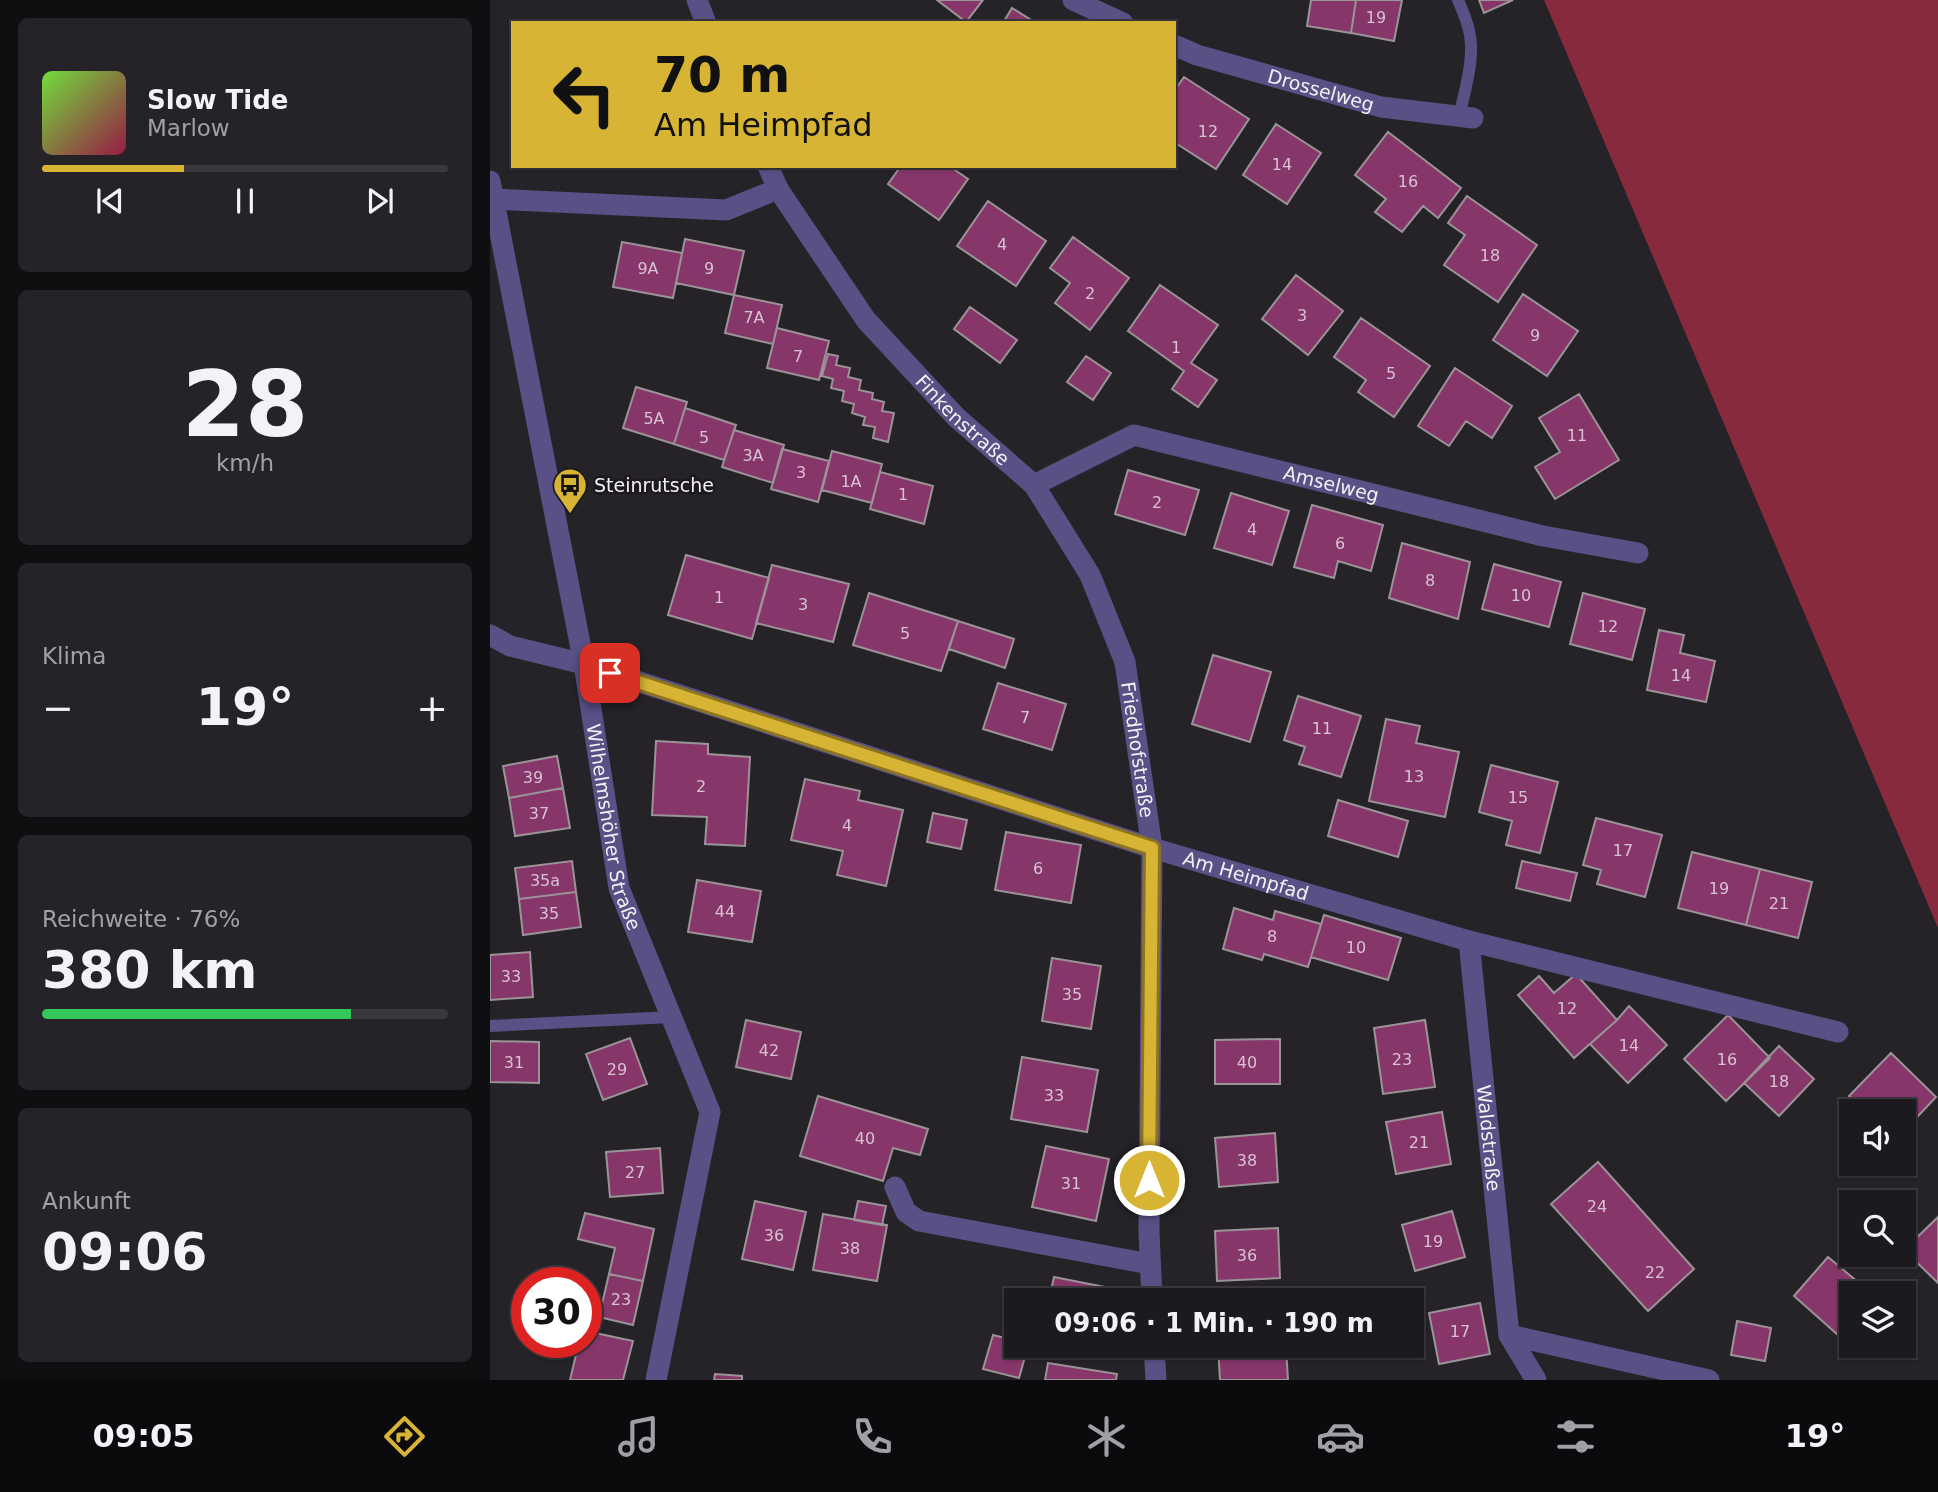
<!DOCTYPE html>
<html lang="de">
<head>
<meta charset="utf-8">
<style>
  body { margin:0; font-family:"DejaVu Sans",sans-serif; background:#252327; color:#f1f3f6; height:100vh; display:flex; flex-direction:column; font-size:26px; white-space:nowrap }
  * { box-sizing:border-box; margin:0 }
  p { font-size:23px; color:#a0a1a4 }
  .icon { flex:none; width:38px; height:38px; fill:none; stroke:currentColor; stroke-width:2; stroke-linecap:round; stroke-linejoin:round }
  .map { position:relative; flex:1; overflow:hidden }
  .drawer { display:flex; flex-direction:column; gap:18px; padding:18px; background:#0f0e10; width:490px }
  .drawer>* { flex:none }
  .hud { position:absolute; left:21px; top:21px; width:665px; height:147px; border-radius:0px; box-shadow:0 2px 5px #0004,0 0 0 2px #3a383c; background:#d7b434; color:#111; overflow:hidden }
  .fabs { position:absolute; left:1349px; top:1099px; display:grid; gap:14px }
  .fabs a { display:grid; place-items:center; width:77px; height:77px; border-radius:0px; background:#1c1a1e; box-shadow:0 2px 5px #0004,0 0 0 2px #3a383c; font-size:35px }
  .speed { position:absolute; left:21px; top:1267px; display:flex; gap:14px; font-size:35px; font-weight:700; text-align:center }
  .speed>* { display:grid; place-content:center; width:91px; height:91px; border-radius:50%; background:#1c1a1e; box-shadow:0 2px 5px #0004,0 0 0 2px #3a383c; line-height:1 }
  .speed .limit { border:10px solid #d22; background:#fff; color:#111 }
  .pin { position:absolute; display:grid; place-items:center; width:60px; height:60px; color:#fff; margin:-30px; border-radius:14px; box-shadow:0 4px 10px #0006 }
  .me { position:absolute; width:77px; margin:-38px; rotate:0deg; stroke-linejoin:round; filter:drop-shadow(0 0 5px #0008) }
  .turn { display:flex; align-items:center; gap:24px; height:147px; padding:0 28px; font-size:32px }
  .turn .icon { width:91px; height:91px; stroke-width:2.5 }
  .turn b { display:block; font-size:49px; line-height:60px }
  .big { font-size:52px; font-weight:700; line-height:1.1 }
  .drawer .widget { flex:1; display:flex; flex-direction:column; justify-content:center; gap:10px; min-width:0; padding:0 24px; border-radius:10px; background:#252327 }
  .drawer .dial { align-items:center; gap:0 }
  .dial b { font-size:91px; line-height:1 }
  .song { display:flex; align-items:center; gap:21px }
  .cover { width:84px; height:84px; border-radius:10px; background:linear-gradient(135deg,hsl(100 70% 55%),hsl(340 70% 35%)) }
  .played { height:7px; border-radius:4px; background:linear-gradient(90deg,#d7b434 35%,#3a383c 35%) }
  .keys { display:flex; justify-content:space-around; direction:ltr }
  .heat { display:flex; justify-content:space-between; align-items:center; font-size:38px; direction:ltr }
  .charge { height:10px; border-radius:5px; background:linear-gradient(90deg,#34c759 76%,#3a383c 0) }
  .trip { position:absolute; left:514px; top:1288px; width:420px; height:70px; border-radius:0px; background:#1c1a1e; box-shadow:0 2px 5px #0004,0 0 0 2px #3a383c; font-weight:700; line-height:70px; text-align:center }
  .menu { display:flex; height:112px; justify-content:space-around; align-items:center; background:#0b0a0c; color:#a0a1a4 }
  .menu .icon { width:49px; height:49px }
  .menu .active { color:#d7b434 }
  .menu b { font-size:32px; color:#f1f3f6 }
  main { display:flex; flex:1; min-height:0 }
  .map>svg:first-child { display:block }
  .forest { fill:#872a3e }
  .building { fill:#87366a; stroke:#9a9397; stroke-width:2 }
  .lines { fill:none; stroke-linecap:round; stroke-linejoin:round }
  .service { stroke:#595186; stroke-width:12 }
  .minor { stroke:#595186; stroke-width:21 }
  .route-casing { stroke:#8c7522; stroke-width:18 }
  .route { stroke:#d7b434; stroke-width:12 }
  .labels { text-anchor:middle; stroke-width:5; stroke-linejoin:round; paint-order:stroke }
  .number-label { font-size:16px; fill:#d8c2d2 }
  .street-label { font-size:19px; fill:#f3f0f4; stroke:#1d1a1e }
  .poi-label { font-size:19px; fill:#f3f0f4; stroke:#1d1a1e; text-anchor:start }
</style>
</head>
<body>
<main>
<section class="drawer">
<div class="widget">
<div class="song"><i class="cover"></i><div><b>Slow Tide</b><p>Marlow</p></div></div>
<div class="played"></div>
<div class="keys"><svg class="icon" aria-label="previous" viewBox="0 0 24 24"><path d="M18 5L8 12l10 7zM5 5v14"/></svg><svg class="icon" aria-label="pause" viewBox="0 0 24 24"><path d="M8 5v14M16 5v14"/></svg><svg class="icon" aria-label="next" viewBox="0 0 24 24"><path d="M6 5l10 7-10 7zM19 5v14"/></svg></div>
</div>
<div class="widget dial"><b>28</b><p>km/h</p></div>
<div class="widget"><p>Klima</p>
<div class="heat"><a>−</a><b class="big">19°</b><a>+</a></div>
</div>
<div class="widget"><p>Reichweite · 76%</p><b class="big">380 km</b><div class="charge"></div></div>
<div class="widget"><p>Ankunft</p><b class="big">09:06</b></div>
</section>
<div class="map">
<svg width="1448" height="1380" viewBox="0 0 1448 1380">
  <rect width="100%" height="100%" fill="#262328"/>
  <path class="forest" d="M1054,0H1448V928Z"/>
  <path class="building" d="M447,0H493L476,22Z
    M821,0H866L861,33L817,26Z
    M866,0H912L904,41L861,33Z
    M989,0H1023L994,13Z
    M522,8L546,23H513Z
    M694,77L759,119L726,169L684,142V91Z
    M786,124L831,153L797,204L753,175Z
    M898,132L971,188L948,218L933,206L912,232L885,212L896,199L865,175Z
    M411,166H459L478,179L449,220L398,184Z
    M977,196L1047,245L1008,302L954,265L975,235L958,223Z
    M498,201L556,241L526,286L467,246Z
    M583,237L639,278L600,330L565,303L580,283L560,268Z
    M195,239L254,251L244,295L186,283Z
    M132,242L192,253L183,298L123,287Z
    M806,275L853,311L818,355L772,319Z
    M670,285L728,325L701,363L727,380L708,407L682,389L694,371L638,331Z
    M1033,294L1088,331L1057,376L1003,340Z
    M244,295L292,305L283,344L235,333Z
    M480,307L527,340L510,363L464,329Z
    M871,318L940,366L904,417L868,392L876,380L844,357Z
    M287,328L339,341L329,380L277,368Z
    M338,354L348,356L346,365L360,368L358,377L371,380L369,390L383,393L382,399L394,402L392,411L404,413L398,442L383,438L385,427L373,425L375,417L362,413L364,404L352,401L354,391L341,388L343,379L332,376Z
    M596,356L621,373L603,400L577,382Z
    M965,368L1022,406L1002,438L976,421L959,446L928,426Z
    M146,387L197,402L184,444L133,428Z
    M1089,394L1129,460L1065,499L1045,467L1070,452L1049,418Z
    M195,408L246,425L234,460L184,444Z
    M244,430L294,445L283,483L232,467Z
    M292,449L339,461L328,502L281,489Z
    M342,451L392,464L382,503L332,490Z
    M638,470L709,490L695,535L625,514Z
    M390,472L443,486L434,524L380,509Z
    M741,493L799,511L782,565L724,548Z
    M822,505L893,525L881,571L848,561L844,578L804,567Z
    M912,543L980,562L968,619L899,598Z
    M196,555L279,578L262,639L178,615Z
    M1004,564L1071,582L1059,627L992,609Z
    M282,565L359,584L343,642L266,623Z
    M379,593L468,621L451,671L363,645Z
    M1093,593L1155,609L1142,660L1080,644Z
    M468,621L524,639L515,668L459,649Z
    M1169,630L1194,635L1190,653L1225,661L1216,702L1157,690Z
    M723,655L781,672L760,742L702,724Z
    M508,683L576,704L562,750L493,729Z
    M808,696L871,716L851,777L809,764L815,747L794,740Z
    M896,719L930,726L926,743L969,752L955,817L879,801Z
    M166,741L218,744V754L260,757L255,846L215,844L217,817L162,815Z
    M67,756L73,788L19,798L13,766Z
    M1001,765L1068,782L1050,853L1016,845L1022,821L989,812Z
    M315,779L370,791L368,800L413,810L396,886L347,875L353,851L301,840Z
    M73,788L80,828L25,836L19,798Z
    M848,800L918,821L908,857L838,836Z
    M443,813L477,820L471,849L437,842Z
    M1106,818L1172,835L1155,897L1107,884L1111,870L1093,865Z
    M516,832L591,845L581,903L505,890Z
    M1202,852L1270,869L1256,925L1188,908Z
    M82,861L86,892L29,899L25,868Z
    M1032,861L1087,873L1080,901L1026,888Z
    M1270,869L1322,882L1308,938L1256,925Z
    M207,880L271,891L262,942L198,932Z
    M86,892L91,927L33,935L29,899Z
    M744,908L783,920L785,911L831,924L818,967L774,954L772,960L733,949Z
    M834,915L911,938L898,980L821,957Z
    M40,952L43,997L0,1000V955Z
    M562,958L611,966L601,1029L552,1021Z
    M1086,974L1127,1020L1084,1058L1028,995L1049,976L1064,993Z
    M1139,1006L1177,1045L1138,1083L1100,1044L1127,1020Z
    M1238,1015L1280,1058L1236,1101L1194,1059Z
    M256,1020L311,1032L301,1079L246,1067Z
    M935,1020L945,1087L893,1094L884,1028Z
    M140,1038L157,1084L113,1100L96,1054Z
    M790,1039V1084H725V1040Z
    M0,1041L49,1042V1083L0,1082Z
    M1289,1046L1324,1079L1289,1116L1254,1083Z
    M1401,1053L1446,1097L1414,1131V1111H1376L1359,1096Z
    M532,1057L608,1070L597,1132L521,1119Z
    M328,1096L438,1129L430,1155L403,1148L393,1181L310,1156Z
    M952,1112L961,1164L906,1174L896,1122Z
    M785,1133L788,1182L729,1187L725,1138Z
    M556,1146L619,1159L606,1221L542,1207Z
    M170,1148L173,1193L120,1197L116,1152Z
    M1108,1162L1204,1269L1158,1311L1061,1204Z
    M265,1201L316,1212L303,1270L252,1259Z
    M368,1201L396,1206L392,1225L364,1220Z
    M962,1211L975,1257L925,1271L912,1225Z
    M95,1213L164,1229L153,1281L119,1274L125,1248L88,1239Z
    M333,1214L397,1225L387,1281L323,1270Z
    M1448,1217V1283L1414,1250Z
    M788,1228L790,1278L727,1281L725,1231Z
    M1338,1257L1381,1293H1362V1320L1348,1335L1304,1296Z
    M119,1274L153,1281L143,1325L109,1317Z
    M564,1277L620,1288L617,1300H559Z
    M990,1303L1000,1354L949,1364L939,1313Z
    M1247,1321L1281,1328L1275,1361L1241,1355Z
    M96,1331L143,1341L133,1380H80L89,1342H96Z
    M503,1335L527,1341V1346H538L529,1378L493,1369Z
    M728,1346H796L798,1380H730Z
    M558,1363L627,1374L626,1380H555Z
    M225,1374L252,1376V1380H224Z"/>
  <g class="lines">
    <path class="service" d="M968,0C974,14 980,28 981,44C982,68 974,94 969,117
      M0,1026L181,1017"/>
    <g class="minor">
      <path d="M207,0L216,23"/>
      <path d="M583,0L633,23"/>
      <path id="s1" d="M684,45L707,55L891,107L983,118"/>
      <path id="s2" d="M278,166L288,189L376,320L466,417L544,485L600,575L635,662L662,848L659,1232L662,1300"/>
      <path id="s3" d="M0,181L94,664L129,888L220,1112L166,1380"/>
      <path d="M4,199L236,210L288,189"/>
      <path id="s4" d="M544,485L644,435L1053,536L1148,553"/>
      <path id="s5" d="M0,635L20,646L94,664L662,848L979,941L1348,1032"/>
      <path id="s6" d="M979,941L1019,1335L1046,1380"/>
      <path d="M405,1187L416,1212L429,1221L660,1264"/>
      <path d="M1019,1335L1219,1380"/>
      <path d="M664,1346L666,1380"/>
    </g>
  </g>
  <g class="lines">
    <g class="route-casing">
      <path id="route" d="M120,673L662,848L659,1180"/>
    </g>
    <use href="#route" class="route"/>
  </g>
  <defs>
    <g id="bus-pin" transform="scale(1.75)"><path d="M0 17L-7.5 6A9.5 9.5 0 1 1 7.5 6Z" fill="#d7b434" stroke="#1d1a1e"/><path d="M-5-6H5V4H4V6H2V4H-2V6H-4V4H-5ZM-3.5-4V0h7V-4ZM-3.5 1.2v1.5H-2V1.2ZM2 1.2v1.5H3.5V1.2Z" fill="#111"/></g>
  </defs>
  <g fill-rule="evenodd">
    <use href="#bus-pin" x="80" y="485"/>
  </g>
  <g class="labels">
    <g class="number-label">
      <text x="886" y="23">19</text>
      <text x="718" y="137">12</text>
      <text x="792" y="170">14</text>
      <text x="918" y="187">16</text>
      <text x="512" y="250">4</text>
      <text x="1000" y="261">18</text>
      <text x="158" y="274">9A</text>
      <text x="219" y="274">9</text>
      <text x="600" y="299">2</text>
      <text x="812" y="321">3</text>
      <text x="264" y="323">7A</text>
      <text x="1045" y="341">9</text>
      <text x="686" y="353">1</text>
      <text x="308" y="362">7</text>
      <text x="901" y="379">5</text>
      <text x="164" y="424">5A</text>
      <text x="1087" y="441">11</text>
      <text x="214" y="443">5</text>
      <text x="263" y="461">3A</text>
      <text x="311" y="478">3</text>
      <text x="361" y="487">1A</text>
      <text x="413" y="500">1</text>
      <text x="667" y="508">2</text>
      <text x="762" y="535">4</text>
      <text x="850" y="549">6</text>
      <text x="940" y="586">8</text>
      <text x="1031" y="601">10</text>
      <text x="229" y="603">1</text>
      <text x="313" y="610">3</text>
      <text x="1118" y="632">12</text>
      <text x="415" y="639">5</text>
      <text x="1191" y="681">14</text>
      <text x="535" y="723">7</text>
      <text x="832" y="734">11</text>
      <text x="924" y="782">13</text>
      <text x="43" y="783">39</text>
      <text x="211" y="792">2</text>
      <text x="1028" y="803">15</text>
      <text x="49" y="819">37</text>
      <text x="357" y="831">4</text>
      <text x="1133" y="856">17</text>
      <text x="548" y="874">6</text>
      <text x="55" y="886">35a</text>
      <text x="1229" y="894">19</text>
      <text x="1289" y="909">21</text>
      <text x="235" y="917">44</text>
      <text x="59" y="919">35</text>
      <text x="782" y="942">8</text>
      <text x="866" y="953">10</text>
      <text x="21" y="982">33</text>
      <text x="582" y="1000">35</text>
      <text x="1077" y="1014">12</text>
      <text x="1139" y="1051">14</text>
      <text x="279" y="1056">42</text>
      <text x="912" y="1065">23</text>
      <text x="1237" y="1065">16</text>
      <text x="24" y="1068">31</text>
      <text x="757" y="1068">40</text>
      <text x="127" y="1075">29</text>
      <text x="1289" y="1087">18</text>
      <text x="564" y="1101">33</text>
      <text x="375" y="1144">40</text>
      <text x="929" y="1148">21</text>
      <text x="757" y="1166">38</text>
      <text x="145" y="1178">27</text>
      <text x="581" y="1189">31</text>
      <text x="1107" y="1212">24</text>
      <text x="284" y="1241">36</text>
      <text x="943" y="1247">19</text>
      <text x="360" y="1254">38</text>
      <text x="757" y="1261">36</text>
      <text x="1165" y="1278">22</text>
      <text x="131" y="1305">23</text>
      <text x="970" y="1337">17</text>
    </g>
    <g class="street-label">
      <text dy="7" stroke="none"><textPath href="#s1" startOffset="154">Drosselweg</textPath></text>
      <text dy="7" stroke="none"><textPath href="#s2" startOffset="322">Finkenstraße</textPath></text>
      <text dy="7" stroke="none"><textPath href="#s4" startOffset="315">Amselweg</textPath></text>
      <text dy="7" stroke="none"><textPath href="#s2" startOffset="707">Friedhofstraße</textPath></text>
      <text dy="7" stroke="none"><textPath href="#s3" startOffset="658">Wilhelmshöher Straße</textPath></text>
      <text dy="7" stroke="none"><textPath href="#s5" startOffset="794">Am Heimpfad</textPath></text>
      <text dy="7" stroke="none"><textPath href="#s6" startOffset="198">Waldstraße</textPath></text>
    </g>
    <g class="poi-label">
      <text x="104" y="492">Steinrutsche</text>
    </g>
  </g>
</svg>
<div class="fabs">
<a><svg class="icon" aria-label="sound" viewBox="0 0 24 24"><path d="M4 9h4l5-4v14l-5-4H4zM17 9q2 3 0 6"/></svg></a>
<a><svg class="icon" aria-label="search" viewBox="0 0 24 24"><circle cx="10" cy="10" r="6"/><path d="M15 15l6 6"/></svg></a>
<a><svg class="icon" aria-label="layers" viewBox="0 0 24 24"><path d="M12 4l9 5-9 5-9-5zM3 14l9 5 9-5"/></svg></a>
</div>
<div class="speed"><div class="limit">30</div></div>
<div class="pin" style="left:120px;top:673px;background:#d93025"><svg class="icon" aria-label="arrive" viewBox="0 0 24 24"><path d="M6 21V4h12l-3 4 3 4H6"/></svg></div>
<svg class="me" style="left:659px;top:1180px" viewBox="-20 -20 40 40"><circle r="17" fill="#d7b434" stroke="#fff" stroke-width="3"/><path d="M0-11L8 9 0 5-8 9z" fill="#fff"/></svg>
<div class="trip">09:06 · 1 Min. · 190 m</div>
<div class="hud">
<div class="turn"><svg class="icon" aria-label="left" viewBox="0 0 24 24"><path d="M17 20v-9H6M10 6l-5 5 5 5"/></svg><div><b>70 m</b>Am Heimpfad</div></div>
</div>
</div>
</main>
<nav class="menu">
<b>09:05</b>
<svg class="icon active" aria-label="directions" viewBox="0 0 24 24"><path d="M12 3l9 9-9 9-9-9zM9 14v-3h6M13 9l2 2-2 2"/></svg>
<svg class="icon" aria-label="music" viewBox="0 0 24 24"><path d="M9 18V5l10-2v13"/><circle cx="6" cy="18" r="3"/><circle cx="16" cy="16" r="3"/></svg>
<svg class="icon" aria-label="phone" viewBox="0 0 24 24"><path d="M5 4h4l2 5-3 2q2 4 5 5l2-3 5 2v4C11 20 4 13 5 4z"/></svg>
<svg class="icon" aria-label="climate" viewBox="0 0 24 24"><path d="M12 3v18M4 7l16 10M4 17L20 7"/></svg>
<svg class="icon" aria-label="car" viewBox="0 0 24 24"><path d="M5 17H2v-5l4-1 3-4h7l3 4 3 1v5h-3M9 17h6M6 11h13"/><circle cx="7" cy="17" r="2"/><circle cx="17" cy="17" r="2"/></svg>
<svg class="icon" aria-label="filters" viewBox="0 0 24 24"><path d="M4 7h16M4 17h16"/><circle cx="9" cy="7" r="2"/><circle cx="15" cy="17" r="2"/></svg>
<b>19°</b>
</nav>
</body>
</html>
